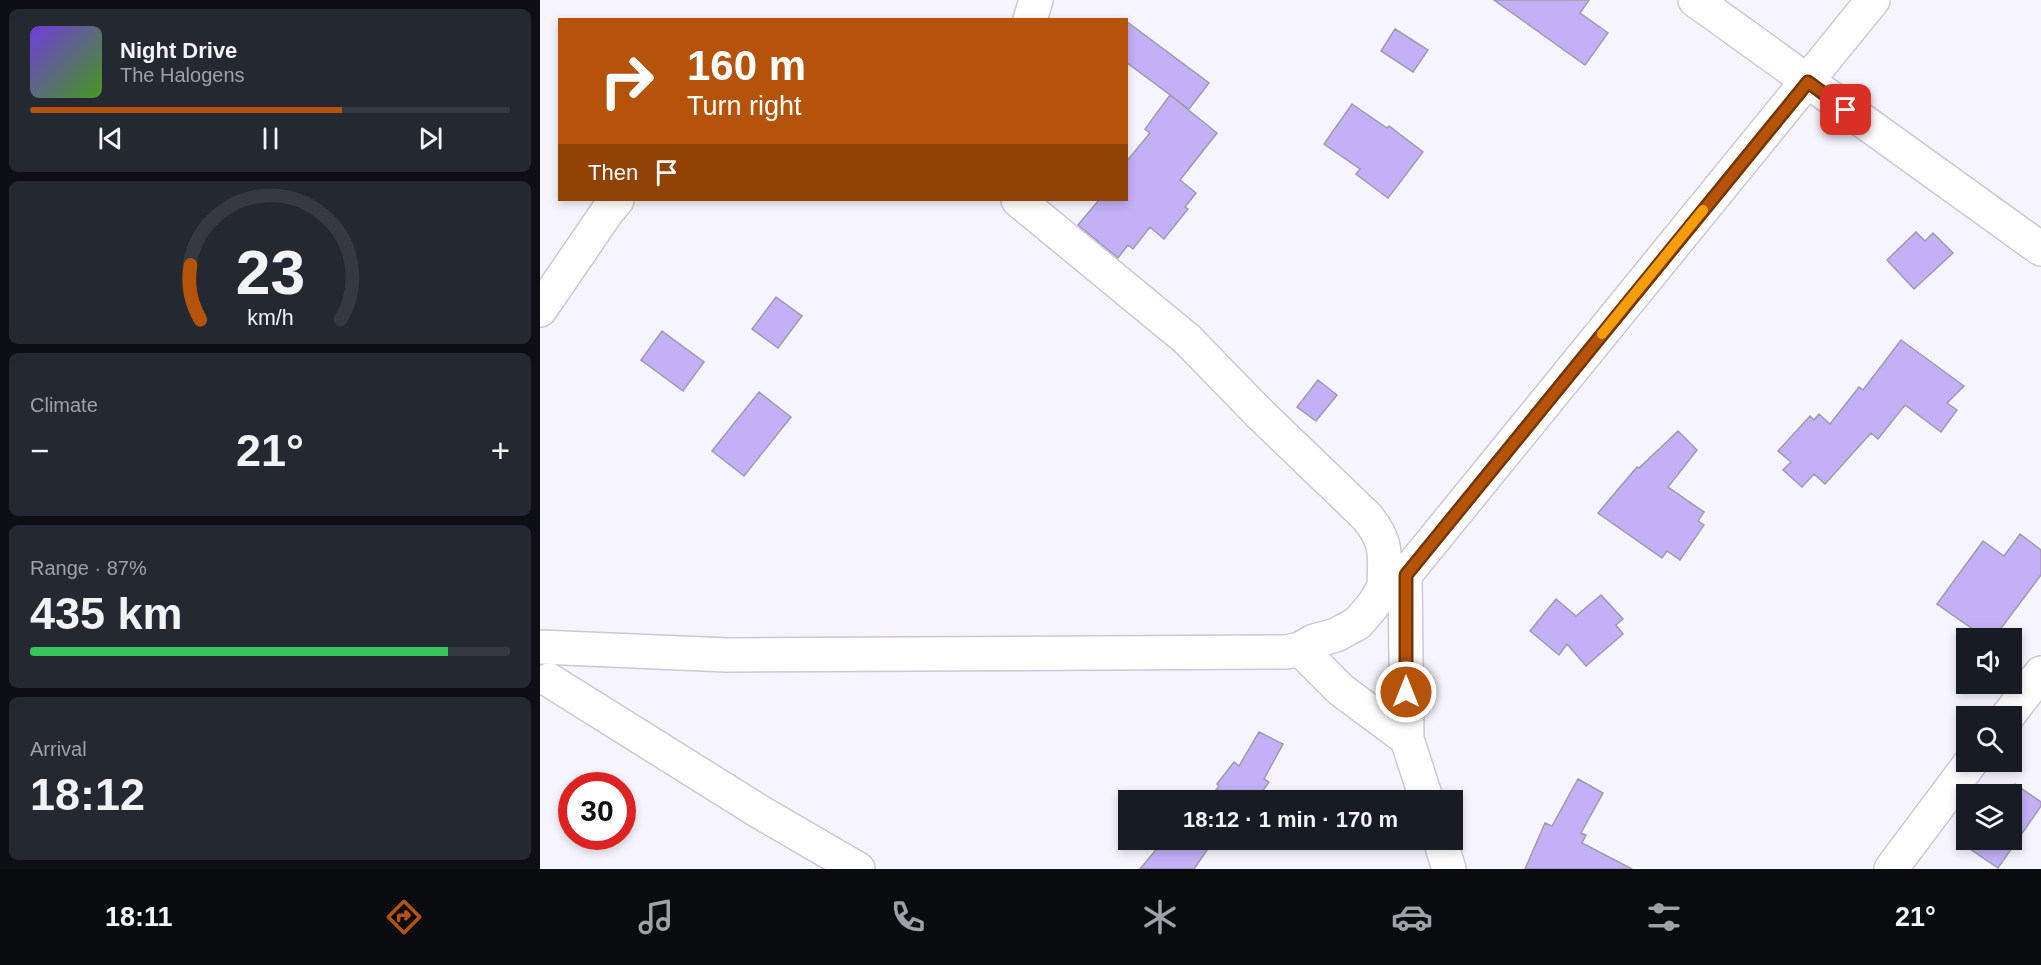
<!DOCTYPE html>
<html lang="en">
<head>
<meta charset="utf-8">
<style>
  body { margin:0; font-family:Helvetica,sans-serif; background:#242831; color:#f1f3f6; height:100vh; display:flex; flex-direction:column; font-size:22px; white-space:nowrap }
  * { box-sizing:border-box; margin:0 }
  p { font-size:20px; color:#9ea1a6 }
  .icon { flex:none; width:33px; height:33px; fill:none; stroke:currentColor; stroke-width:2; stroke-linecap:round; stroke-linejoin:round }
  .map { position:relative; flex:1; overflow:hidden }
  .side { display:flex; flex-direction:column; gap:9px; padding:9px; background:#0d0f14; width:540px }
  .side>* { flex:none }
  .top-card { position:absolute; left:18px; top:18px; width:570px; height:183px; border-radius:0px; box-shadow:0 3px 9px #0003; background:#b45309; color:#fff; overflow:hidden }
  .fabs { position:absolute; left:1416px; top:628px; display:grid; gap:12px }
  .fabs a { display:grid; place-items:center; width:66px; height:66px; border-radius:0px; background:#171b24; box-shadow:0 3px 9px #0003; font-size:30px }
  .speed { position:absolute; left:18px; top:772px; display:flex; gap:12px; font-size:30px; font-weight:700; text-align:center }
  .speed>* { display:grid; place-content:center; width:78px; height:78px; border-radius:50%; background:#171b24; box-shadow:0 3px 9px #0003; line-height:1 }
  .speed .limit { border:9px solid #d22; background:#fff; color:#111 }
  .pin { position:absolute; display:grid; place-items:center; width:51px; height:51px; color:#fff; margin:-26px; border-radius:12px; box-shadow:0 3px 9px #0006 }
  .me { position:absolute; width:66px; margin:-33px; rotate:0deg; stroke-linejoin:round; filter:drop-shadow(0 0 4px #0008) }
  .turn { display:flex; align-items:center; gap:21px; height:126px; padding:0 30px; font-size:27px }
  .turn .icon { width:78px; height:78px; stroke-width:2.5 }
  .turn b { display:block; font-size:42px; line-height:51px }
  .then { display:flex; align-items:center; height:57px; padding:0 30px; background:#0003; gap:12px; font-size:22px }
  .big { font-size:45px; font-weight:700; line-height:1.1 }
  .side .tile { flex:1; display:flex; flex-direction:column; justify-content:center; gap:9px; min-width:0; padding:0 21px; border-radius:9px; background:#242831 }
  .side .dial { align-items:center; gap:0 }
  .dial svg { height:156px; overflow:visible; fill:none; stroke:#363941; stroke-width:7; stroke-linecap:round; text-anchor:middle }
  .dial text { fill:#f1f3f6; stroke:none }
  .song { display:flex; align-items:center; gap:18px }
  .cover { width:72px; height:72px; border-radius:9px; background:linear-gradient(135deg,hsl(260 70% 55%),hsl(100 70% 35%)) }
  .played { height:6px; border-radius:3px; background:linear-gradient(90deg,#b45309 65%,#363941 65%) }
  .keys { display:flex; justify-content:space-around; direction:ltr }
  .heat { display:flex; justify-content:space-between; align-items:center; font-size:33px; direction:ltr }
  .charge { height:9px; border-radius:4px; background:linear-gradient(90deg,#34c759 87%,#363941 0) }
  .trip { position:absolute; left:578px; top:790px; width:345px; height:60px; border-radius:0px; background:#171b24; box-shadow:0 3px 9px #0003; font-weight:700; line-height:60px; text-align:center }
  .tab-bar { display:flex; height:96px; justify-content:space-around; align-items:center; background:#090b0e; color:#9ea1a6 }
  .tab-bar .icon { width:42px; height:42px }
  .tab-bar .active { color:#b45309 }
  .tab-bar b { font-size:27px; color:#f1f3f6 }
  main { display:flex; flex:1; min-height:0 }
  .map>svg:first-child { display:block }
  .building { fill:#c3b0f6; stroke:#9f9aad; stroke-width:1.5 }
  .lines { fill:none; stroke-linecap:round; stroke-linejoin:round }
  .minor-casing { stroke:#ccc7da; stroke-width:36 }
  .minor { stroke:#fff; stroke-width:33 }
  .route-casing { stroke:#753606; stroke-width:15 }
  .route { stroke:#b45309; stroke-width:10 }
  .slow { stroke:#f59e0b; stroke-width:10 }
</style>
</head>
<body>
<main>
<section class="side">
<div class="tile">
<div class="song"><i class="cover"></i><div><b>Night Drive</b><p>The Halogens</p></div></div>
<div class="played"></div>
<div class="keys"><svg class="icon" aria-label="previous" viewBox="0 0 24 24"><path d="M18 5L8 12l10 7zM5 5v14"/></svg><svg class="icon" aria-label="pause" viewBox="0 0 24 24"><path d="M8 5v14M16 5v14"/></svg><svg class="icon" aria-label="next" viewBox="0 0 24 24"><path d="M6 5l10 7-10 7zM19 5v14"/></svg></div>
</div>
<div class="tile dial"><svg viewBox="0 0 100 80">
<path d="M14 69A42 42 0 1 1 86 69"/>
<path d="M14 69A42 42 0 0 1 9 41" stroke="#b45309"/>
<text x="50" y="56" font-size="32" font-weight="700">23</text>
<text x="50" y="72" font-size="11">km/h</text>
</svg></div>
<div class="tile"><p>Climate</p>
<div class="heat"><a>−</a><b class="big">21°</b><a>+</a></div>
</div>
<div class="tile"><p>Range · 87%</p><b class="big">435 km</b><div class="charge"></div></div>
<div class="tile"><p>Arrival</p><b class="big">18:12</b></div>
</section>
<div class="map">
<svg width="1501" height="869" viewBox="0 0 1501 869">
  <rect width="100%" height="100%" fill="#f6f5fd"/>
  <path class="building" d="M954,0H1049L1040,13L1068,33L1045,65Z
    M586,21L669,83L649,109L586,62Z
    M855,29L888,50L873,72L841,51Z
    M630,95L677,133L640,180L656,193L645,207L648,209L624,239L610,227L593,249L588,245L578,258L538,225L559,200H586V162L610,133L605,129Z
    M812,104L847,128L849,126L883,152L848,198L816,174L820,169L784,144Z
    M1376,232L1385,241L1393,233L1413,253L1374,289L1347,260Z
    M236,297L262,316L238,348L212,329Z
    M122,331L164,362L143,391L101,360Z
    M1361,340L1424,386L1407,403L1417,410L1401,432L1365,405L1338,439L1331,433L1285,484L1274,474L1262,487L1243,470L1251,462L1238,451L1270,416L1274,420L1279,414L1290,424L1319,387L1323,390Z
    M778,380L797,395L776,421L757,407Z
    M219,392L251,417L204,476L172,451Z
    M1138,431L1157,450L1128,487L1164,512L1158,521L1164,525L1140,560L1127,551L1122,558L1058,513L1097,467L1099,468Z
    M1480,534L1501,550V575L1453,639H1447L1397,604L1443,541L1464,556Z
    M1061,595L1083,619L1076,625L1083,634L1046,666L1027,644L1019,655L990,631L1016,599L1036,616Z
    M719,732L743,744L724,779L729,782L716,801H668L679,786L677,784L694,762L699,766Z
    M1038,779L1063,793L1041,833L1046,835L1042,843L1092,869H985L1005,823L1012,826Z
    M1475,784L1501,802V806L1458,868L1430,849L1436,840H1472V795H1467Z
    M624,840H674L654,869H600Z"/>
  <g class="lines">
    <g class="minor-casing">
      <path id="minor" d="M1155,0L1501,249
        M490,20L496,0
        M478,200L647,339L718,412L826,516C848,541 845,556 844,587
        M0,310L67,212L77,200
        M865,575L867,739L887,801
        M0,647L187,655L746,652L760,649L774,641L796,635L818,623L834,604L844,587L865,575L1333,0
        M760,649L801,690L867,739
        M9,680L220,812L318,869
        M1467,717L1501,673
        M900,840L909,869
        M1351,869L1431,762"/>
    </g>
    <use href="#minor" class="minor"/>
  </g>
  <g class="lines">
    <g class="route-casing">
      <path id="route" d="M866,692V575L1268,82L1306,110"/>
    </g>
    <use href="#route" class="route"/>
    <path class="slow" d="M1062,334L1163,210"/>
  </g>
</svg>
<div class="fabs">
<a><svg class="icon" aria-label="sound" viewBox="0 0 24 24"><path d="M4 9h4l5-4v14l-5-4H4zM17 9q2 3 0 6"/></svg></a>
<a><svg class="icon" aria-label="search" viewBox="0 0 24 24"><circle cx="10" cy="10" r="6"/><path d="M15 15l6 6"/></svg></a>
<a><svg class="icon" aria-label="layers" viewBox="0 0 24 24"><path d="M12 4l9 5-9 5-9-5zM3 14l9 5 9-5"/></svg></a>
</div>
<div class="speed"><div class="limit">30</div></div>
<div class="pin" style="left:1306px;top:110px;background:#d93025"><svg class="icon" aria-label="arrive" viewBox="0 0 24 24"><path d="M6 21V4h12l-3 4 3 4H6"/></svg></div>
<svg class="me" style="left:866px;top:692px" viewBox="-20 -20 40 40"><circle r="17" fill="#b45309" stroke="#fff" stroke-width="3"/><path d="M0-11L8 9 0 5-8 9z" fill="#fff"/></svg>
<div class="trip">18:12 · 1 min · 170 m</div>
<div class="top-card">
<div class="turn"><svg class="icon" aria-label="right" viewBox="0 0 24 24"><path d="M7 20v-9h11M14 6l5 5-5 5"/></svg><div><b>160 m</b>Turn right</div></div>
<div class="then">Then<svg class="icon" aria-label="arrive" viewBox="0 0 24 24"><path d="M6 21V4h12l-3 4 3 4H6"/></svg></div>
</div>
</div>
</main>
<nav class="tab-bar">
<b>18:11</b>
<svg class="icon active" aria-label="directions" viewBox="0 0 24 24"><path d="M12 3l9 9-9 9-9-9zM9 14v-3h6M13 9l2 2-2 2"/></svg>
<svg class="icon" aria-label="music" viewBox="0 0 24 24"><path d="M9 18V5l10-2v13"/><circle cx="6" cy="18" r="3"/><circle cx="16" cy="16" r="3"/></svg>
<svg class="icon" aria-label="phone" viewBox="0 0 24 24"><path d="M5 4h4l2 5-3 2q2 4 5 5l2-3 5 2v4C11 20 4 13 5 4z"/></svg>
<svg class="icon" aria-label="climate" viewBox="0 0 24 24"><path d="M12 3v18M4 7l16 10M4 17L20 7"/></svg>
<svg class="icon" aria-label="car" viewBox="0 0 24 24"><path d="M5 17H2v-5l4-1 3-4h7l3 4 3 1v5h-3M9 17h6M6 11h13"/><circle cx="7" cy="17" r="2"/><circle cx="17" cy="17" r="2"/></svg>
<svg class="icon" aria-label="filters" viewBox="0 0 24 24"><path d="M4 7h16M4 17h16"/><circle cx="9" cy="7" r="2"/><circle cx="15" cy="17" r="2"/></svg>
<b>21°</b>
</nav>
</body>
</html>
